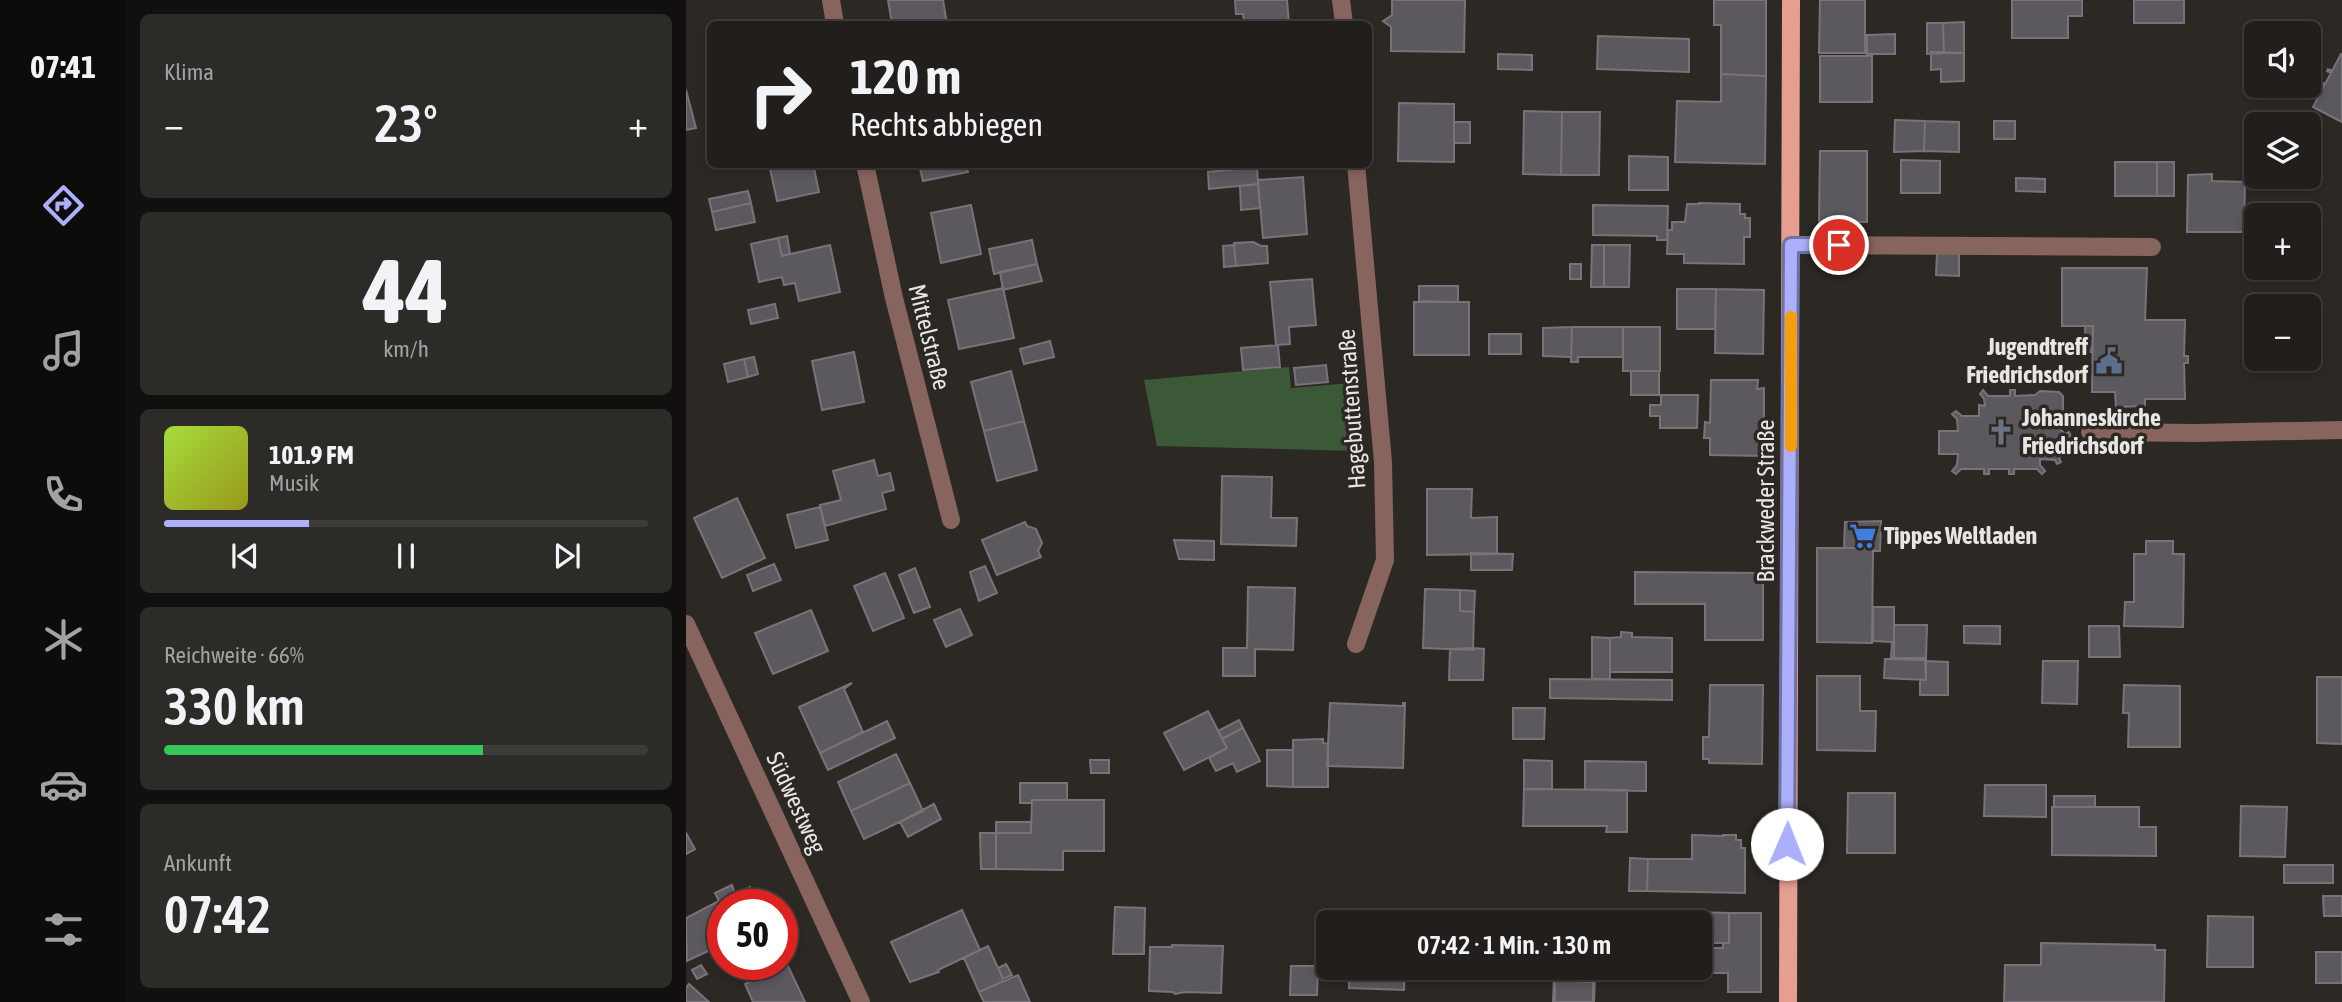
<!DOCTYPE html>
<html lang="de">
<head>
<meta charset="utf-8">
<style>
  body { margin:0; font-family:"Asap Condensed",sans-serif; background:#2d2b28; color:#f1f3f6; height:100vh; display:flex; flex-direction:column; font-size:26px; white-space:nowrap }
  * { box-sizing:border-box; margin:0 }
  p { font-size:23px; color:#a2a2a3 }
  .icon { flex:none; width:38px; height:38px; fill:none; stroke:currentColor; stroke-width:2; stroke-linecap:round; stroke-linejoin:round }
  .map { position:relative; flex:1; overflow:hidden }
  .sheet { display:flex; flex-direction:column; gap:14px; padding:14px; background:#12100f; width:560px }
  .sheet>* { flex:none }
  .top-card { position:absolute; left:21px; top:21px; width:665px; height:147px; border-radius:10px; box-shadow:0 4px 10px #0003,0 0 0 2px #3e3c3a; background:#211e1b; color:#f1f3f6; overflow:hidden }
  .controls { position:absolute; left:1558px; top:21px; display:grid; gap:14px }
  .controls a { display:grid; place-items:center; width:77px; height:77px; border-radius:10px; background:#211e1b; box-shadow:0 4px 10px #0003,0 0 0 2px #3e3c3a; font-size:35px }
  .speed { position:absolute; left:21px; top:889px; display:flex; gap:14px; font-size:35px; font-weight:700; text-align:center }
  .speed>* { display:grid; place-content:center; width:91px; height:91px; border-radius:50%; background:#211e1b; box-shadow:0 4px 10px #0003,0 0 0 2px #3e3c3a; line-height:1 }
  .speed .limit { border:10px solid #d22; background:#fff; color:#111 }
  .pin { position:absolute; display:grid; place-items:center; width:60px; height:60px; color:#fff; margin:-30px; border:4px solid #fff; border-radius:50%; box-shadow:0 2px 7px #0007 }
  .me { position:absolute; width:77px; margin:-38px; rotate:1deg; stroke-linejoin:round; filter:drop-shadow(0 0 5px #0008) }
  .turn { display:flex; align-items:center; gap:24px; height:147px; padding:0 28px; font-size:32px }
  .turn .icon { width:91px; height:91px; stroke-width:2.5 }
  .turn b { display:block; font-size:49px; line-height:60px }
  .big { font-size:52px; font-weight:600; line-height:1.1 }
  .sheet .card { flex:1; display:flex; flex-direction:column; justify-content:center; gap:10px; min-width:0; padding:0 24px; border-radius:10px; background:#2d2b28 }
  .sheet .dial { align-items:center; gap:0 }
  .dial b { font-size:91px; line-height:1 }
  .song { display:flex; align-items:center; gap:21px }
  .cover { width:84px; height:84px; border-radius:10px; background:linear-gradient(135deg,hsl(80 70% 55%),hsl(60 70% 35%)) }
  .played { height:7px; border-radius:4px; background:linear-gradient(90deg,#acaffb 30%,#3e3c3a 30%) }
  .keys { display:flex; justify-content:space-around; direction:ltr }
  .heat { display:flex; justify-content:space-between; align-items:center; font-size:38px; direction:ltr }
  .charge { height:10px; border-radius:5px; background:linear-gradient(90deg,#34c759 66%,#3e3c3a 0) }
  .trip { position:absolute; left:630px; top:910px; width:396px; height:70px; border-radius:10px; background:#211e1b; box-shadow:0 4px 10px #0003,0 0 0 2px #3e3c3a; font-weight:600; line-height:70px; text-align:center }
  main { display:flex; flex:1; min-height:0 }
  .dock { display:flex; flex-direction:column; width:126px; justify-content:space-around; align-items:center; background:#0d0c0b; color:#a2a2a3 }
  .dock .icon { width:49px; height:49px }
  .dock .on { color:#acaffb }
  .dock b { font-size:32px; color:#f1f3f6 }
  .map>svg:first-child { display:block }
  .green { fill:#3c5937 }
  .building { fill:#5b585e; stroke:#777379; stroke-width:2 }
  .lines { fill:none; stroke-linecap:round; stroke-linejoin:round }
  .minor { stroke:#87645d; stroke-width:18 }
  .major { stroke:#e59e90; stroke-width:18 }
  .route-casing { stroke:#7072a3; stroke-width:18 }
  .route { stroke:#acaffb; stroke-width:12 }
  .slow { stroke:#f59e0b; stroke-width:12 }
  .labels { text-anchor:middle; stroke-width:7; stroke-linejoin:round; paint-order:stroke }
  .street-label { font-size:24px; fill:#e8e5e3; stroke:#2c2824 }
  .poi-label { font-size:24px; font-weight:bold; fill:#e8e5e3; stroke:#2c2824; text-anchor:start }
</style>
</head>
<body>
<main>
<nav class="dock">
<b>07:41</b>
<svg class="icon on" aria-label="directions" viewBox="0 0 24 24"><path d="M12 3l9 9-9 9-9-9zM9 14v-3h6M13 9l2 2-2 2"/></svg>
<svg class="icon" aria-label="music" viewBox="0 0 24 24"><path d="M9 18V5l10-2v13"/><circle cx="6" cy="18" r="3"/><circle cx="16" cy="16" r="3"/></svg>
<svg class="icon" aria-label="phone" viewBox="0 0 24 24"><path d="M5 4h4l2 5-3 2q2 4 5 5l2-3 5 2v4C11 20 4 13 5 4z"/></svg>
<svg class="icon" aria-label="climate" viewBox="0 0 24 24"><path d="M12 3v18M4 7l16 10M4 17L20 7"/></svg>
<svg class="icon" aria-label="car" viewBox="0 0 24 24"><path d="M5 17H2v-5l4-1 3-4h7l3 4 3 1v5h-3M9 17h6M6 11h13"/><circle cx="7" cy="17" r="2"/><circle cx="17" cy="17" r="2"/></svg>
<svg class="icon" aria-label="filters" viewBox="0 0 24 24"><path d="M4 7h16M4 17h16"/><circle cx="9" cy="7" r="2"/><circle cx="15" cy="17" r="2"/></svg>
</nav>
<section class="sheet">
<div class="card"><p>Klima</p>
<div class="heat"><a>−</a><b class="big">23°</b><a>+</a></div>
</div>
<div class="card dial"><b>44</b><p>km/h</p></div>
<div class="card">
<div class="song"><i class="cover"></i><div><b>101.9 FM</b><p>Musik</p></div></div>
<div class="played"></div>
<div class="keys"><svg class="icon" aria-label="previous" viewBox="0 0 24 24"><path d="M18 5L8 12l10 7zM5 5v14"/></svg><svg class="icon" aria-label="pause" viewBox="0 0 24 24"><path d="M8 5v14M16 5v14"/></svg><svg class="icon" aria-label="next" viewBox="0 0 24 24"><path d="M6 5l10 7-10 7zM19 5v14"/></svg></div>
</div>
<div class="card"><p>Reichweite · 66%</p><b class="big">330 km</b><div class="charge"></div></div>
<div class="card"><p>Ankunft</p><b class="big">07:42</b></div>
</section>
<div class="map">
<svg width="1656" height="1002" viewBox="0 0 1656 1002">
  <rect width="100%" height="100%" fill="#2c2824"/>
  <path class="green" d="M603,367L605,388L666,383L672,451L471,446L458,380Z"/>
  <path class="building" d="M202,0H257L261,24H206Z
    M549,0H601L603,24H558L557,14H550Z
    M706,0H779L778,52L705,51V27L697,21L706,15Z
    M1028,0H1080V76L1035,74V25H1028Z
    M1134,0H1179V53H1133Z
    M1326,0H1396V16H1382V38H1326Z
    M1448,0H1498V23H1448Z
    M1278,22V53H1258L1257,23Z
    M1241,23H1257L1258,53L1241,54Z
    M1209,34V54H1181V35Z
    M912,36L1003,39V72L911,69Z
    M1245,52L1278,53V81L1255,82V69L1245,70Z
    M812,54L846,55V70L812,69Z
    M1655,54H1656V122L1627,107L1638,86L1634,84L1635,82L1639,84L1645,73L1641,71L1642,69L1646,71Z
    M1134,56H1186V102H1134Z
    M1035,74L1080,76L1079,164L989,162L991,101L1035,102Z
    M0,90L10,128L0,130Z
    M713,103L768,104V162L712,161Z
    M838,111L876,112L875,175L837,174Z
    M876,112H914L913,175H875Z
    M1209,120L1239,121L1238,151L1208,152Z
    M1239,121L1273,122V152L1238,151Z
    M1308,121H1329V139H1308Z
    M768,122H784V143H768Z
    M1134,151H1181V222L1133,221Z
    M943,156L982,157V190H943Z
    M1215,160L1254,161V193H1215Z
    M1429,162H1471V196H1429Z
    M1471,162H1488V196H1471Z
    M83,164H127L133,192L91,201Z
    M233,164H280L282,172L237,181Z
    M536,164H572V167L536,170Z
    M571,167L572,184L523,189L522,172Z
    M1526,174V181L1559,182L1558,232H1501L1502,175Z
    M617,177L621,234L577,238L572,180Z
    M1330,178L1359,179V192L1330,191Z
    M572,184L574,208L555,210L554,186Z
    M62,191L65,203L26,212L23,199Z
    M65,203L69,222L30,230L26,212Z
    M1013,203L1054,204V214H1059V218H1064V237H1058V264L998,263V254H981L982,230H986V222H999L1001,204H1013Z
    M285,205L295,254L255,263L245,213Z
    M907,205L982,206L981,240H971V236L907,235Z
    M101,236L104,254L96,256L92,238Z
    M92,238L96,256L144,245L154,292L113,301L109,283L98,285L96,277L73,282L65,244Z
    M346,240L351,264L308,274L303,249Z
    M567,242L575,246H581L582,263L550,266L548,243Z
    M548,245L550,266L538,267L537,246Z
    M906,245H918V287H905Z
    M918,245H944L943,287H918Z
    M1251,253H1273V276L1250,275Z
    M351,264L356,281L317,290L314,272Z
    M884,264H895V279H884Z
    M1376,268H1461L1459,320H1499L1498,356H1502V363H1498L1499,399H1459V406L1430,407L1429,392H1406L1407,326H1376Z
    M626,279L630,325L603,327L604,344L590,345L584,282Z
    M733,286H772V302L733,301Z
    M317,288L328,338L273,349L262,300Z
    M991,289H1030L1029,329H991Z
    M1030,289L1078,290L1077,354L1029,353Z
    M728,302H783V355H728Z
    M89,304L92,318L65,324L62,310Z
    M1399,326H1407L1406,352H1400Z
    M886,327L885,357L857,356V328Z
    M886,327H937V357H892V362H885Z
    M937,327H974V371H937Z
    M803,334H835V354H803Z
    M364,341L368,357L338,364L334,349Z
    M592,345L594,367L557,370L555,348Z
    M168,352L178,402L136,410L126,361Z
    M68,357L72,374L62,377L58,359Z
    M58,359L62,377L42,382L38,364Z
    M640,365L642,382L610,385L608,368Z
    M325,371L338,421L298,431L285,382Z
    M945,371H973V395H945Z
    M1025,380H1072L1071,389L1078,388V456L1024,455V438H1018L1019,422L1024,423Z
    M1297,390L1302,396H1324V390H1329V396L1349,395L1354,391L1373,392L1377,396V419L1373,422L1375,423L1373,428L1379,434L1383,432L1385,436L1380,438V447L1385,448L1383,453L1379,451L1373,458L1375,462L1371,464L1369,460L1354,459V465L1359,471L1356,474L1351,469H1328V474H1323V469H1303V474H1298V469H1275L1270,474L1266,471L1271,465L1272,454H1253V431H1272L1271,419L1266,414L1270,411L1276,416H1293V405L1299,406L1298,399L1294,394Z
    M975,395H1012L1011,428H974V416H964V405H975Z
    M338,421L351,470L311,481L298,431Z
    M188,460L192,476L204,473L208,490L196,493L200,509L139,526L134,505L155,500L147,471Z
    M536,476L586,477L585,518H611L610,546L535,544Z
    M741,489H786L785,518L811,517V554L741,555Z
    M51,498L79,558L36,578L8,518Z
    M134,507L142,540L110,548L101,515Z
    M1195,521L1194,551H1187V548H1158L1159,522Z
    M339,522L341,526L350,529L356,543L352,551L355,557L311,575L296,540Z
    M488,540L528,541V560L493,559Z
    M1460,541H1487V554H1498L1497,627L1438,626L1439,602H1448V554H1460Z
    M1131,548H1187L1186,643L1131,642Z
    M785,553L827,554L826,570H785Z
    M88,564L95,580L67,591L61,575Z
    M299,566L311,593L293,601L284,572Z
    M229,568L244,607L228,613L213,575Z
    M949,572L1077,573V640H1019V604H949Z
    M199,573L218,618L187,631L168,586Z
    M562,587L609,588L607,650L569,649V676H537V648H561Z
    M739,589L774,590V611L788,612L787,650L737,648Z
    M774,590L789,591L788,612L774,611Z
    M1187,607H1208V658H1205L1206,642L1187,641Z
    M274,609L286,635L260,647L248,620Z
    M125,610L142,651L87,674L69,633Z
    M1208,625H1241L1240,658H1208Z
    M1278,626H1314V644L1278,643Z
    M1403,626H1433L1434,657H1403Z
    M935,632L946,633V637L986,638V672H924V638L935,637Z
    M906,637L924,638V679H906Z
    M787,648L798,649L797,680H763L764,649Z
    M1199,659L1240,660V680L1198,678Z
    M1239,661L1262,662V695H1234V680H1240Z
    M1357,661H1392L1391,704L1356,703Z
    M1131,676H1174V711H1190L1189,751L1131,750Z
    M1631,677H1656V744L1631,743Z
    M864,679L986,680V700L864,698Z
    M166,683L158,689L177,732L134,753L113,707Z
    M1024,685H1077L1076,764L1023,763V759H1017V737H1023Z
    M1438,685L1494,686V747H1442L1443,713H1437Z
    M644,703L717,706V703H719L717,768L641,766Z
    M827,708H859L858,739H827Z
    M522,711L541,748L498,770L478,733Z
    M553,720L557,728L536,739L532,731Z
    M201,721L209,738L142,770L134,753Z
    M557,728L574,761L551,772L547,763L530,771L523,758L541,748L536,739Z
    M637,739V743L642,744V787H607V740Z
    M581,750H607V787L581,786Z
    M210,754L224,783L165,811L152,782Z
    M404,760H423V773H405Z
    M838,760L866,761V789H838Z
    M899,761L960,762V791L899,790Z
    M224,783L237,811L178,839L165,811Z
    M334,783H381V800H346V803H334Z
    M1299,785H1360V817L1298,816Z
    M838,789L941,790V832H920L921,826H837Z
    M1162,793H1209V853H1161Z
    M1368,796H1409V807H1368Z
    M346,800H418V851H377V870L310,869V833H345Z
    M248,804L255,819L222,837L214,822Z
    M1555,806L1601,807L1599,857L1554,856Z
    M1366,807H1453V827H1470V856L1366,855Z
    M310,822H345V833H310Z
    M0,833L9,849L0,854Z
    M294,833H310V869H295Z
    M1006,835L1037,836V835H1050V840H1055V848H1059V893L961,891L962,859H1006Z
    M944,858L962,859L961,891H943Z
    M1598,865H1647V883H1598Z
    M46,885L49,894L64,887L72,905H37V944L1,961L0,918L33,901L29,893Z
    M1637,896H1656V916H1638Z
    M429,907L459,908L458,954H427Z
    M276,910L294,950L252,970L253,972L224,982L205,942Z
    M1007,912L1043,913V943H1013V922H1007Z
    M1043,913H1075V992H1042V973H1024L1025,948H1037V943H1043Z
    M1522,916L1567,917V967H1521Z
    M1355,943L1469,945V950H1479L1478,1002H1318L1319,965H1355Z
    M486,945L537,946L535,993L499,992L489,994L487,992L463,991L464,947H486Z
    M302,946L318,981L293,992L278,958Z
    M1630,952H1656V983H1630Z
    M101,964L119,1002H67L59,984Z
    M320,964L326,975L317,979L312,968Z
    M15,965L21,974L11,979L6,970Z
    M605,966H632L631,995H604Z
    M663,968H719L718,990L663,988Z
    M332,975L344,1002H298L293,992Z
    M868,975L909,976L908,1002L907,982L869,980V1002H867Z
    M869,980L907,982V1002H869Z
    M3,984L23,1002H0V988Z"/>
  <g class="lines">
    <path class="minor" d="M145,0L149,24
      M655,0L658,24
      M179,164L208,298L265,520
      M1105,245L1466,247
      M1404,432L1511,433L1656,430
      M0,624L175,1002
      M670,644L699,560L697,462L670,164"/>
    <path class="major" d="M1102,1002L1105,0"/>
  </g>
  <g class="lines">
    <g class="route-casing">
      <path id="route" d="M1101,844L1105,245H1153"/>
    </g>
    <use href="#route" class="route"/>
    <path class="slow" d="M1105,446V317"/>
  </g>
  <defs>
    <g id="civic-bare" transform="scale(2.1)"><path d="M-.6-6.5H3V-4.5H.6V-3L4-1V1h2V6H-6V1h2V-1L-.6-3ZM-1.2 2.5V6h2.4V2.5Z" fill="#5c6f8a" stroke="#2c2824" stroke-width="2.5" paint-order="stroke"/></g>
    <g id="church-bare" transform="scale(2.1)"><path d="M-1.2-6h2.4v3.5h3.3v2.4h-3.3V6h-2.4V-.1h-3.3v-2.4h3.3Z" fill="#6b7280" stroke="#2c2824" stroke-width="2.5" paint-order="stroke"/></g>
    <g id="supermarket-bare" transform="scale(2.1)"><path d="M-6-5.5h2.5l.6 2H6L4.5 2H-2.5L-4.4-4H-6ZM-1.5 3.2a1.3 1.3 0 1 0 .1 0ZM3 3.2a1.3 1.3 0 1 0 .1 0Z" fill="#3f7fe0" stroke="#2c2824" stroke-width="2.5" paint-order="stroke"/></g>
  </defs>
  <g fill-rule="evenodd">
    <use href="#civic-bare" x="1423" y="361"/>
    <use href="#church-bare" x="1315" y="432"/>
    <use href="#supermarket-bare" x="1177" y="536"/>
  </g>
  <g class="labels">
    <g class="street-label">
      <text transform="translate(243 337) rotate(76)" y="8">Mittelstraße</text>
      <text transform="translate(666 409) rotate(-94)" y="8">Hagebuttenstraße</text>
      <text transform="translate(1080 501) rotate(-90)" y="8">Brackweder Straße</text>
      <text transform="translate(110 803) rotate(65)" y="8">Südwestweg</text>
    </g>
    <g class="poi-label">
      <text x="1402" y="355" text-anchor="end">Jugendtreff<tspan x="1402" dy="28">Friedrichsdorf</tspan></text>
      <text x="1336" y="426">Johanneskirche<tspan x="1336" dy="28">Friedrichsdorf</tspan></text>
      <text x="1198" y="544">Tippes Weltladen</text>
    </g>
  </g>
</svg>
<div class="controls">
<a><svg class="icon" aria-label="sound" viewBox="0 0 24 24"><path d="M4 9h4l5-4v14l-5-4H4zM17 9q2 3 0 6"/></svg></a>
<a><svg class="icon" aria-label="layers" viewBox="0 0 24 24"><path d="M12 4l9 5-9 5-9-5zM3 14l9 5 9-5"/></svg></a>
<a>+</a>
<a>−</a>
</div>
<div class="speed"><div class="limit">50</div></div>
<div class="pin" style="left:1153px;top:245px;background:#d93025"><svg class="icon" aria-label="arrive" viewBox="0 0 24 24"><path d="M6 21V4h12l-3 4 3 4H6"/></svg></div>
<svg class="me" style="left:1101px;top:844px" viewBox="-20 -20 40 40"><circle r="19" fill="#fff"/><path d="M0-13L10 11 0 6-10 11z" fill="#acaffb"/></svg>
<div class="trip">07:42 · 1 Min. · 130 m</div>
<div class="top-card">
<div class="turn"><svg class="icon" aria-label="right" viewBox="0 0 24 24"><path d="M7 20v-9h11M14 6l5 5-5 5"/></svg><div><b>120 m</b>Rechts abbiegen</div></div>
</div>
</div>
</main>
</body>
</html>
